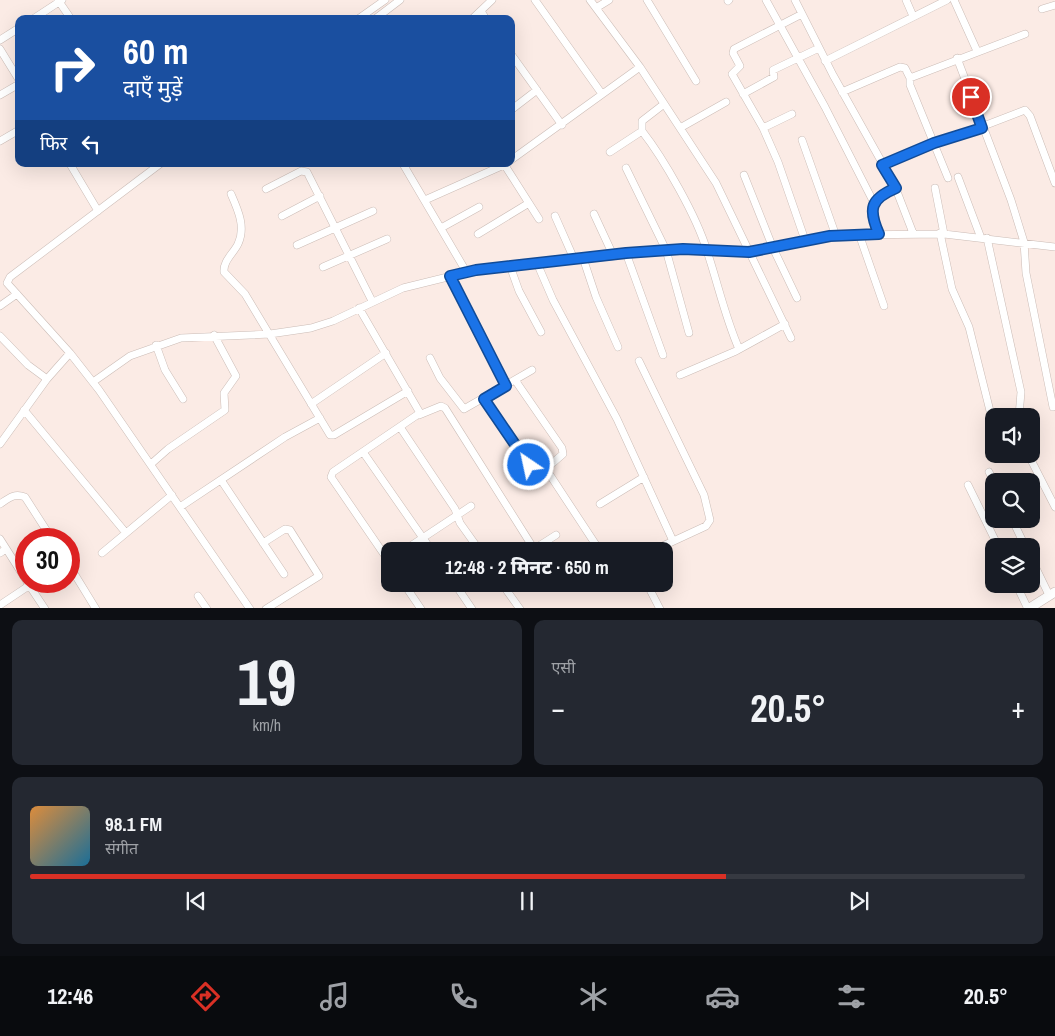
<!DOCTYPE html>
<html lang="hi">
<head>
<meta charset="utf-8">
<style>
  body { margin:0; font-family:"Archivo Narrow","Noto Sans Devanagari",sans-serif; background:#242831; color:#f1f3f6; height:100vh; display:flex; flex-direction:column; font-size:19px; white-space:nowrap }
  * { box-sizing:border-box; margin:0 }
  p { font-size:16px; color:#9ea1a6 }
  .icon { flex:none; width:28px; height:28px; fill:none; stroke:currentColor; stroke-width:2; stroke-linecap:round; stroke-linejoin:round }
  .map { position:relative; height:608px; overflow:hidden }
  .drawer { display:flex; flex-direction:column; gap:12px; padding:12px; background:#0d0f14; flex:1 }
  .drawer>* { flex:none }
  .guide { position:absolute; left:15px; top:15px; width:500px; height:152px; border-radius:10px; box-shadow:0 5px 20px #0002; background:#1a4fa0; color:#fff; overflow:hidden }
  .tools { position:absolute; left:985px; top:408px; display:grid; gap:10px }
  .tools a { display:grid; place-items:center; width:55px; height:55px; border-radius:10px; background:#171b24; box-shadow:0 5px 20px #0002; font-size:25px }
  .speed { position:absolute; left:15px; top:528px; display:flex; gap:10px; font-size:25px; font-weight:700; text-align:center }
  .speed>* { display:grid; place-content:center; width:65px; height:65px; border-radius:50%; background:#171b24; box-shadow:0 5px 20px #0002; line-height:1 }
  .speed .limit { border:8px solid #d22; background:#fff; color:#111 }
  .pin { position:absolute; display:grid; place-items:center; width:42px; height:42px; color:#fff; margin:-21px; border:2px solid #fff; border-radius:50%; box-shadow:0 1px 5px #0007 }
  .me { position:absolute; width:55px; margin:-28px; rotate:326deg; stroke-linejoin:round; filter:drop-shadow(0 0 4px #0008) }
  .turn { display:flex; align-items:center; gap:18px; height:105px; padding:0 25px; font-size:22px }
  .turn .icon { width:65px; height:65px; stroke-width:2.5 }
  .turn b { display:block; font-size:35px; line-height:42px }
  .then { display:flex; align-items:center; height:48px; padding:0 25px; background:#0003; gap:10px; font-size:19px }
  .big { font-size:38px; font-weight:800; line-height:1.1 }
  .drawer .card { flex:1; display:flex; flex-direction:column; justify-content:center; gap:8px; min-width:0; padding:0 18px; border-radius:10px; background:#242831 }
  .drawer .dial { align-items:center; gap:0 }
  .dial b { font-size:65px; line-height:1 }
  .song { display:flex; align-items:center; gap:15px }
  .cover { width:60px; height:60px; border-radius:8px; background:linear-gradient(135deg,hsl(30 70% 55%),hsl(200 70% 35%)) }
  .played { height:5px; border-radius:2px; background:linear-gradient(90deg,#d93025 70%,#363941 70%) }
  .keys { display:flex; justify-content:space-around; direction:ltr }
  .heat { display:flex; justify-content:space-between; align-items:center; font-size:28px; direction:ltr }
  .drawer .tiles { flex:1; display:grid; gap:12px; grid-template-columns:1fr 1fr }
  .card:last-child { grid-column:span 2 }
  .trip { position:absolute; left:381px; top:542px; width:292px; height:50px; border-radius:10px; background:#171b24; box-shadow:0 5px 20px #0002; font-weight:800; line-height:50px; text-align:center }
  .menu { display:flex; height:80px; justify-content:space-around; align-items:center; background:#090b0e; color:#9ea1a6 }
  .menu .icon { width:35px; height:35px }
  .menu .selected { color:#d93025 }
  .menu b { font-size:22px; color:#f1f3f6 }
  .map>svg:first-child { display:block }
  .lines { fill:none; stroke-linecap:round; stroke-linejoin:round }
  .minor-casing { stroke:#cbbcb6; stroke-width:8 }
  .tertiary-casing { stroke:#cbbcb6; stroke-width:10 }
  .minor { stroke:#fff; stroke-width:7 }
  .tertiary { stroke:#fff; stroke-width:9 }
  .route-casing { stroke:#114b97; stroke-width:12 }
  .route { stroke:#1a73e8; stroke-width:9 }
</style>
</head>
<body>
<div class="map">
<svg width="1055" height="609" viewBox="0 0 1055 609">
  <rect width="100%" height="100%" fill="#fbebe5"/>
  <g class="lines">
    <g class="minor-casing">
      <path id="minor" d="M58,0L71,19
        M535,0L602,94
        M590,0L640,67L716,183L791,338
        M647,0L696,81
        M766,0L825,107L874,203
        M795,0L833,75L894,184L913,233
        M906,0L913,16
        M954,0L977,51
        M728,1L729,0
        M596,8L609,0
        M1042,9L1055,5
        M481,11L486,19
        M802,14L734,49L733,53L740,66L732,74L763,128L778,162L805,240
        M33,19L62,0
        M358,19L385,0
        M375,19L400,0
        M472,19L492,0
        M0,40L19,28
        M0,49L19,80
        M511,54L562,125
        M957,58L1011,200L1024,242L1026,273L1053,407
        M825,61L947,0
        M842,92L900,67L905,68L910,78
        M743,94L774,77L773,70L819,48
        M0,95L19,84
        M511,110L537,90
        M680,128L726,102
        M763,128L792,114
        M642,131C664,159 697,217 707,251C718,284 725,317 739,349
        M802,140L836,236
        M0,141L19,130
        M610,152L642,131V121L664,104
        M511,160L640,67
        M70,164L98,211
        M160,164L10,277L7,283L70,353L99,390L250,609
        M403,164L467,273
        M504,164L539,219
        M882,165L1025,110L1030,116L1055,183
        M626,168L666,250L689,333
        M744,175L773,248L797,298
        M958,177L981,238
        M948,178L910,85V78L1025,34
        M935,188L944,234
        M266,189L301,171L307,172L372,301
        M231,194C238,210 246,227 238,244C233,254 223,261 224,272L245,294L330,435H334L408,391
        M425,200L506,164
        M594,214L613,255
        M282,216L320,196
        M555,216L574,259
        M441,228L479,207
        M940,233L952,289L969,327L994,427
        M478,234L529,203
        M859,234L884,306
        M879,234C868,209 870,199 896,188
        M987,238L1021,392L1019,416
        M297,245L373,211
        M626,253L663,355
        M583,258L596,297L618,347
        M537,263L553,300L617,419L673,541
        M510,266L519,291L541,332
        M323,267L387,239
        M450,276L506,386
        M0,306L17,294
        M359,308L420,413L333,472L331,477L390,563
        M0,336L28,365L47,379
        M156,345L165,370L183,399
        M430,358L440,378L464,409L532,370
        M639,361L704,495L710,520L706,526L652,551
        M680,375L736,351L785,324
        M515,380L562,448L563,454L548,467V472L600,551
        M93,382L130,356L181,338L270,334L311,328L333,321L403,288L476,270L683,249L749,252L805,240L847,235L944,234L1055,247
        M484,399L529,465
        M311,404L386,353
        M24,410L126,533
        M419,415L441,406L445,408L534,549
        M400,427L455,509L460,523L480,551
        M0,444L47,379L70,353
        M363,452L432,551
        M1028,454L1055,507
        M151,464L168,449L225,410L224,393L236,376L214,335
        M989,472L994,482
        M221,480L284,574
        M968,485L998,546
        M0,504C9,498 14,493 25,497L52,539
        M600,504L644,477
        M180,507L285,437L320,418
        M1012,519L1025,546
        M0,539L26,580
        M263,543L285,529L290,530L319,576L266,609
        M403,551L471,506
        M531,551L556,535
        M0,553L6,549
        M102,553L172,495
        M1031,558L1049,595
        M69,565L96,609
        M27,582L45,609
        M404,584L421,609
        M455,584L472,609
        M502,584L520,609
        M647,584L660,609
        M1016,584L1028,609
        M198,596L207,609
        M0,605L36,581"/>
    </g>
    <g class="tertiary-casing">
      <path id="tertiary" d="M1028,609L1055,592"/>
    </g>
    <use href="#minor" class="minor"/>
    <use href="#tertiary" class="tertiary"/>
  </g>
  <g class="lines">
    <g class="route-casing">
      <path id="route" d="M529,465L484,399L506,386L450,276L476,270L626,253L683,249L749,252L830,236L879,234C868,209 870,199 896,188L882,165L934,143L982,128L971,97"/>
    </g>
    <use href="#route" class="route"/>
  </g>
</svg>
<div class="tools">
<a><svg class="icon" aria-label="sound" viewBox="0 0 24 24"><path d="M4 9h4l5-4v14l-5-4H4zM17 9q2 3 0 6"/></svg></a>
<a><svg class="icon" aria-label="search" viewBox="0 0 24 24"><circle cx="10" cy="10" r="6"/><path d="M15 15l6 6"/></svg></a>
<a><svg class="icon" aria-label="layers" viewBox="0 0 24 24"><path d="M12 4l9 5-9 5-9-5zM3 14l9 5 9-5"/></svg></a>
</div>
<div class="speed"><div class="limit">30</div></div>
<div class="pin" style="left:971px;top:97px;background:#d93025"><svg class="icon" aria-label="arrive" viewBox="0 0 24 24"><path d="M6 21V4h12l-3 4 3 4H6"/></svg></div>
<svg class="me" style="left:529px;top:465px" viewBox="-20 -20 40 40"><circle r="17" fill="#1a73e8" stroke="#fff" stroke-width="3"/><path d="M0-11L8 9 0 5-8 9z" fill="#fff"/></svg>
<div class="trip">12:48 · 2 मिनट · 650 m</div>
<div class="guide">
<div class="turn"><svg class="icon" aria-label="right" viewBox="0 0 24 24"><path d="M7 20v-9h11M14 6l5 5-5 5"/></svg><div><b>60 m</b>दाएँ मुड़ें</div></div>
<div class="then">फिर<svg class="icon" aria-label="left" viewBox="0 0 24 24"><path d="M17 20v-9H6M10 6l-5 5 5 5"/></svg></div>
</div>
</div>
<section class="drawer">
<div class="tiles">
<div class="card dial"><b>19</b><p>km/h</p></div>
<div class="card"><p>एसी</p>
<div class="heat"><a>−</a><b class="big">20.5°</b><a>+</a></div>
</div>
<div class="card">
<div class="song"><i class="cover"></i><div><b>98.1 FM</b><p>संगीत</p></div></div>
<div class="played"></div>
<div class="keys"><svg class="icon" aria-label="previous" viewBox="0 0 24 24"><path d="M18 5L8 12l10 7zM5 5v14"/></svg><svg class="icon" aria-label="pause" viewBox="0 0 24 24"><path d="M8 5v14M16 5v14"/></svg><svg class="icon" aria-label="next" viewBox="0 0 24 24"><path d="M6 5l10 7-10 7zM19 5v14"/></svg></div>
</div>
</div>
</section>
<nav class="menu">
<b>12:46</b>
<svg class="icon selected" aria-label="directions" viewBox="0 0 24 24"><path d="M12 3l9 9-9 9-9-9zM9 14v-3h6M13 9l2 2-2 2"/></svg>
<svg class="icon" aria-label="music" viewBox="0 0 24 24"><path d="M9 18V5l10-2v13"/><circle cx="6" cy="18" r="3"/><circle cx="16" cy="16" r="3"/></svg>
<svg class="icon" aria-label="phone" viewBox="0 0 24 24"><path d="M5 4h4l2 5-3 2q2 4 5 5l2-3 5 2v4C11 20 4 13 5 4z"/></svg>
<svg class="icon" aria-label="climate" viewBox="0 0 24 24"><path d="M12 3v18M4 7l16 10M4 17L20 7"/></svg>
<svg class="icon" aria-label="car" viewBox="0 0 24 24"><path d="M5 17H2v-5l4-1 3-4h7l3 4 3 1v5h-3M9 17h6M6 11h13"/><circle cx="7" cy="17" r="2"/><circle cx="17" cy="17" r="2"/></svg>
<svg class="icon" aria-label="filters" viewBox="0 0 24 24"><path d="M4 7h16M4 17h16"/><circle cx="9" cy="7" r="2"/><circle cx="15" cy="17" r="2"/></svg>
<b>20.5°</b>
</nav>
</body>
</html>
